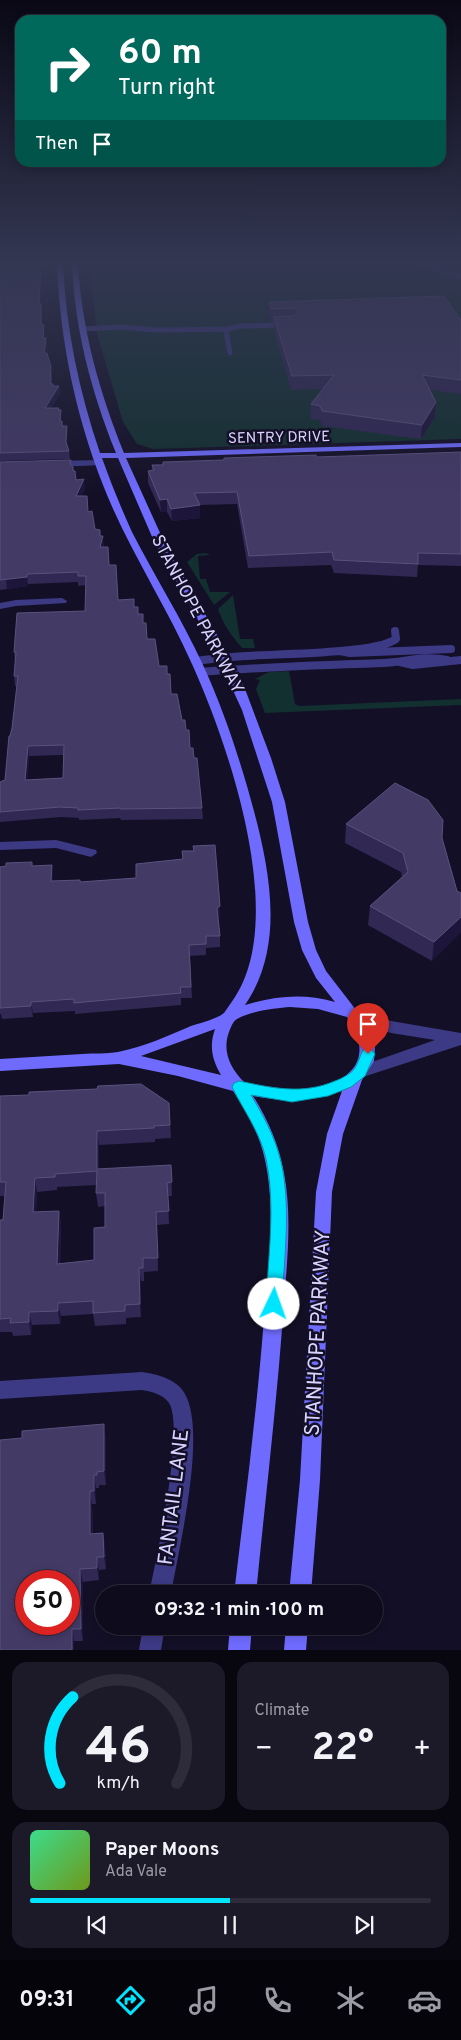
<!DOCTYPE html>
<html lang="en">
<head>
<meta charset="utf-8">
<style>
  body { margin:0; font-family:Overpass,sans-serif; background:#1c1929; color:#f1f3f6; height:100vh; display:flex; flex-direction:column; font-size:19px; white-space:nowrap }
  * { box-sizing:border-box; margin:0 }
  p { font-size:16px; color:#9b9ba3 }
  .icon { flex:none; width:28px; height:28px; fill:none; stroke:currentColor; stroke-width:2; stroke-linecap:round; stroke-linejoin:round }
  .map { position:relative; height:1650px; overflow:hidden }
  .sheet { display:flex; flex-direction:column; gap:12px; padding:12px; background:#08060f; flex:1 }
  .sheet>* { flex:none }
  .top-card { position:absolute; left:15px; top:15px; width:431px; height:152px; border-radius:15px; box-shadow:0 2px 8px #0003,0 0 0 1px #2e2b3b; background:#00695c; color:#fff; overflow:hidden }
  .speed { position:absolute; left:15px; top:1570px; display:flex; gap:10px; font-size:25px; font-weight:700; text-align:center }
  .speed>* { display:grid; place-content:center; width:65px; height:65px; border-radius:50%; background:#0e0b1c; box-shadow:0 2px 8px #0003,0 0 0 1px #2e2b3b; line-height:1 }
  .speed .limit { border:8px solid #d22; background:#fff; color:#111 }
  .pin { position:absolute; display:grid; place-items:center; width:42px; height:42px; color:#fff; margin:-51px -21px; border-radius:50% 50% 50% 0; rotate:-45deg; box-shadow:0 0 5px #0007 }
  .pin .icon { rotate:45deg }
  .me { position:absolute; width:55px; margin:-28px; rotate:3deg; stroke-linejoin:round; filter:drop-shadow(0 0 4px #0008) }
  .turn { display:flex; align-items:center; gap:18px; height:105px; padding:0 20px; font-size:22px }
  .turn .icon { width:65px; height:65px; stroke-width:2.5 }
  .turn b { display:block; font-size:35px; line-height:42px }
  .then { display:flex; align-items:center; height:48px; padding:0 20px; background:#0003; gap:10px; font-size:19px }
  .big { font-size:38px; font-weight:700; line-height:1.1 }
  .sheet .card { flex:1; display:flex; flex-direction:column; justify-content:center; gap:8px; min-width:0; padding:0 18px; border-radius:15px; background:#1c1929 }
  .sheet .dial { align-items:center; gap:0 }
  .dial svg { height:130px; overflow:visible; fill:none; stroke:#2e2b3b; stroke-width:7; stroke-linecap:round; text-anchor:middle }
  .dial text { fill:#f1f3f6; stroke:none }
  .song { display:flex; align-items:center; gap:15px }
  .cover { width:60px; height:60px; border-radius:8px; background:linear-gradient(135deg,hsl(150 70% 55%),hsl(80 70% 35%)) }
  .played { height:5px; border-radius:2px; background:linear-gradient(90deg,#00e5ff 50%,#2e2b3b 50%) }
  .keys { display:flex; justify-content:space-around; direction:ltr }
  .heat { display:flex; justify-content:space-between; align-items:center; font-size:28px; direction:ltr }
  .sheet .tiles { flex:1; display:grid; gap:12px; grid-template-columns:1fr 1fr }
  .card:last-child { grid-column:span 2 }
  .trip { position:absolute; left:95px; top:1585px; width:288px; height:50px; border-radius:25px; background:#0e0b1c; box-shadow:0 2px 8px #0003,0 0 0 1px #2e2b3b; font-weight:700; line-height:50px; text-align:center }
  .menu { display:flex; height:80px; justify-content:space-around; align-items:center; background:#06040b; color:#9b9ba3 }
  .menu .icon { width:35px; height:35px }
  .menu .active { color:#00e5ff }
  .menu b { font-size:22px; color:#f1f3f6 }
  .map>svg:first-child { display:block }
  .green { fill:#12302f }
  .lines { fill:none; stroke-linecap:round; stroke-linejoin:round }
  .lane-far1 { stroke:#3d3a85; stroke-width:5 }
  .lane { stroke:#3d3a85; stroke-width:8 }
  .street { fill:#3d3a85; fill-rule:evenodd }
  .secondary { fill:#6f6bff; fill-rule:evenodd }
  .wall { fill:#312854; fill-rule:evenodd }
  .shaded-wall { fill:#1d163a }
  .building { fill:#433a66; stroke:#5a527e; fill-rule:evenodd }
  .route { fill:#00e5ff; stroke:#0095a6 }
  .labels { text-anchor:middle; stroke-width:5; stroke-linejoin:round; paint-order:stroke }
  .far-street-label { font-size:15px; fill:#d9d4ff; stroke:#130f26 }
  .street-label { font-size:18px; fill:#d9d4ff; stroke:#130f26 }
  .near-street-label { font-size:21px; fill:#d9d4ff; stroke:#130f26 }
</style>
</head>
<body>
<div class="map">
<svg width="461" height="1650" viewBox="0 0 461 1650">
  <rect width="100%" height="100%" fill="#130f26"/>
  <path class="green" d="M88,264H433L461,273V439L153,449L137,444L123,422L98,337Z
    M197,554L206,553L210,555L198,556L200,579H206L210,592H230L214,605L187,562Z
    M233,595L240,639H253L255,648H242C231,635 224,626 218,609Z
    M289,671L295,704L299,706L461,699V705L265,713L256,689L260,680L255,679L269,672Z"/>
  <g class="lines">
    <path class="lane-far1" d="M422,264L461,277
      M82,329L120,327L156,330L228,329
      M230,353L226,332L228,329L240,326L285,325"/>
    <path class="lane" d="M340,651L350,653L451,649
      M195,661C211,659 228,657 245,656C274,654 376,654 396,639L395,631
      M400,662L413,665L461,660
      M200,672C261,667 322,665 383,663C405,662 425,655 447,660"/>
    <path class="street" d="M100,460L103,461V465L55,467L51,464L55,461Z
      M62,598L67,601L66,603L16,606L0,609V603L16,600Z
      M56,840L96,850L97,853L91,857L56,848L0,850V842Z
      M354,1010L391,1021L461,1033V1045L360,1078L355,1076L352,1072L355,1068L435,1040L391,1033L349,1020L347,1016L349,1012Z
      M142,1372C157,1374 177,1379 185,1394C207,1434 179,1547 171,1594H149C156,1560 185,1428 169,1403C163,1394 152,1392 142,1390L0,1399V1381Z
      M143,1626H165L161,1650H139Z"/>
    <path class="secondary" d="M57,264H63C66,329 79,391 100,453H116C91,391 75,330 72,264H78C82,330 99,391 124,453L461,443V447L126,458L166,546L224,647L245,689L271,758L285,802L308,922L316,950L326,971L363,1019L372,1035L375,1048L374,1061L362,1080L343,1134L332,1192L320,1480L311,1594H289L300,1480L316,1192L327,1134L342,1091C311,1102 285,1102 253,1096C268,1120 279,1145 284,1173C293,1220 286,1270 283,1317C276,1410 265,1502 256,1594H234C245,1502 257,1410 264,1318C269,1266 276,1211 265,1160C260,1135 247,1112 233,1091L178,1076L119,1064L0,1071V1059C27,1057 55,1056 82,1054C94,1053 107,1054 118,1052C143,1047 168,1036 191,1026C200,1023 217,1019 224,1013C227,1009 230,1004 233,1000C289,920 229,746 192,664C165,603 127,547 103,485C75,413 60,340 57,264ZM102,458H118L153,539L213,647L242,710L272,802L294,922L302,950L316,978L335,1002C303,993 276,996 245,1005C289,941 267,856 247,786C235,745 221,704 203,665C182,619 155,577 132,532C121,508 111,483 102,458ZM290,1007L318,1009L347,1017C378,1062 347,1086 301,1089C282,1090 263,1086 244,1082C230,1068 222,1051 229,1032C231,1027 233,1021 237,1019C250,1011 276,1008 290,1007ZM215,1029C209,1046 212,1060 221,1075L141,1056Z
      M230,1626H252L250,1650H228Z
      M286,1626H308L306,1650H284Z"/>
  </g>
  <path class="wall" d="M0,264H41L40,304H41L42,324L44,333V338H46L47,346L46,353L52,375V384L53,386H59L60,394L51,408L61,410V421L63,426H67V445L69,451L70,459L0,461Z
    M269,302L461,320V394L430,390L436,402L435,417L421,439L322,426L320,420L310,419L311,404L323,389L291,390L274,330V322H271L269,315Z
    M461,452V566L418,565L417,577L334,573L331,565L248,568L237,504L200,505V518L172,521L167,512H161L148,483V471H152V465L317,457Z
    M0,462L72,466L73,467L76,480L85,488L81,496L95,529L100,536L104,545L103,547L109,565L118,600L135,607L143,623L147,639L159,666L167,674L171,694L186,730L190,748L194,758L202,808L203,819L121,820L120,818L79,820V818L61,817L0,822V782L5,780L10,736L12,728L17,686H15L14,676L15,662L14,652L85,611L86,585L78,586V582L28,584V586L0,590ZM63,755V778L27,780L29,756Z
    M346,824L442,838L457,891L432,961L368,925L370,906L402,878L401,872L345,843Z
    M182,851L220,906V917L218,918L220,936V947L206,948V955L190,956L192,998H181V1005L75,1014V1011L33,1013V1017L2,1019L1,1014H0V867L33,866L53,876V881L80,880V882L136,878L183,859Z
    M0,1096L169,1103L171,1138L155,1139V1142L99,1145V1169L171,1165L172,1196H168L169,1224L157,1225L158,1271L144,1272V1281H141V1317L126,1318V1324L95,1326L93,1314L61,1316L60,1324L32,1325L31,1335L13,1336L12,1332H0V1220H3L5,1196H0ZM97,1185L96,1193L98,1207L105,1206V1227L94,1260L60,1264L61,1224L59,1211L36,1212L37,1192L57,1190V1187Z
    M106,1438V1485H99V1488H96V1504H92L93,1534L103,1533L105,1546L106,1569L99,1570V1580L83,1582V1641H74V1650H0Z"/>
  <path class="shaded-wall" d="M41,264L40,311L39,304Z
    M46,338L47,346L45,361L44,353Z
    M59,386L60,394L46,417L45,408Z
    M436,402L435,417L421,439L422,425Z
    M67,426V451L66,442Z
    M84,479L85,488L77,505L76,496Z
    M167,499V512H161L160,500Z
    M200,505V518L172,521L171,509Z
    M103,536L104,545L101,556L100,547Z
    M27,574L28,586L7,589L6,580Z
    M28,746L29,756L27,790L25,780Z
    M52,865L53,876V892L51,881Z
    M220,906V917L217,919V908Z
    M461,917V933L432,961L434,942Z
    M31,1002L33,1013V1017L31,1006Z
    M97,1131L99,1145V1182L97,1169Z
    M35,1178L37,1192L35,1225L33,1212Z
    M59,1211L61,1224L59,1278L57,1264Z
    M139,1268L141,1281V1317L140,1304Z
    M58,1303L61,1316L60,1324L58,1311Z
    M29,1312L32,1325L31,1335L29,1322Z
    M104,1424L106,1438V1485L104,1471Z
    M94,1475L96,1488V1504L94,1491Z
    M90,1491L92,1504L93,1547L90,1534Z
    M103,1533L105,1546L106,1569L104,1557Z
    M97,1557L99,1570V1580L97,1568Z
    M80,1569L83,1582V1641L81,1629Z
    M72,1629L74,1641V1650H72Z"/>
  <path class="building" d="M0,264H41L39,304H41V324L44,325L43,338H46L44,353H47L51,367L50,384H53V386H59L45,408H59L58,410H61L60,421H62V426H67L66,442L69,451L0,453Z
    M444,296L461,320V380L422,375L436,402L422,425L322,411L320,406L311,404L334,375L292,376L274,317L294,316L298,311L293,308L271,309L269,302Z
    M461,452V554L418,553V564L334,560L332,552L249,556L237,492L194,493L200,505L171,509L167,499L160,500L148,471L154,470L152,465H163V462L224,460V458L316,455L317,457Z
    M71,460L70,464L73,467V471H75L76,480L84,479L76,496H87L88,512L92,511L95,529L100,530V536H103L100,547H108L109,565H116L118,600L134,599V607H138V614H143V623H146L147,639H155L159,666H167V674H170L171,694H177L182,720H185L186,730H189L190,748H193L194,758H197L202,808L120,809V808L78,810V808L60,807L0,812V782L5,780L9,736H10L12,728L18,676H14L16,652H14L17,613L85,611L86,576H78V572L27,574V577L0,580V462ZM64,745L63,778L25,780L28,746Z
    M395,783L428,800L443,820L442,838L457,891L461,893V917L434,942L370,906L408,872L403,853L346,824Z
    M215,845L220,906L217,908L220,936H206V944L189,945L191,987H180L181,993L74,1003V999L31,1002V1006L0,1008V867L6,866V863L32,862V866L52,865L51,881L80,880V882L136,878V864L183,859L182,851H194L193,846Z
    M141,1084L169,1103L170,1125L154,1126V1128L97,1131V1169L171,1165L172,1182L167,1183L169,1211L156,1212L158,1258H143V1268H139L140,1304L125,1305V1311L93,1313V1301L58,1303V1311L29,1312V1322L10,1323L11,1318L0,1319V1220H3L6,1182H0V1096L29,1095V1092L97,1089L98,1086ZM97,1171L96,1193H105V1227L94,1228V1260L57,1264L59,1211L33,1212L35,1178L55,1177V1174Z
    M104,1424V1471L97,1472V1475H94V1491H90V1534L103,1533L104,1557H97V1568L80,1569L81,1629H72V1650H0V1440L22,1438V1431ZM26,1581H69V1624H26Z"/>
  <linearGradient id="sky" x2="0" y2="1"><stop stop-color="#0a0815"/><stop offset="0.53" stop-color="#333752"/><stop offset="1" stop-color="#333752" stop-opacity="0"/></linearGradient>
  <rect width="461" height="495" fill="url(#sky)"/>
  <path class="route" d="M368,1049L372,1050L375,1054L365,1076L351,1087L328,1096L292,1102L251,1095C263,1115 274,1135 280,1158C292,1203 284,1258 282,1304L280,1310L274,1312L268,1310L266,1304C268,1257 276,1206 266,1159C260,1132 244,1111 232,1087L234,1083L239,1081C272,1088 303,1095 335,1081C341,1079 351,1074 355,1068C358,1063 360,1056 363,1050Z"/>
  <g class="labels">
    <g class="far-street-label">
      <text transform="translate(279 437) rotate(-1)" y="5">SENTRY DRIVE</text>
    </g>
    <g class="street-label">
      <text transform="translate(198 614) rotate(62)" y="6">STANHOPE PARKWAY</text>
    </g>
    <g class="near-street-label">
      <text transform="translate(317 1333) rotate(-87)" y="7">STANHOPE PARKWAY</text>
      <text transform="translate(173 1497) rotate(-83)" y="7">FANTAIL LANE</text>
    </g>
  </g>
</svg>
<div class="speed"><div class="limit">50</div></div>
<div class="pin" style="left:368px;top:1054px;background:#d93025"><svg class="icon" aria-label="arrive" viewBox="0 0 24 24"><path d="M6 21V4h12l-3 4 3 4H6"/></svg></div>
<svg class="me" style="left:274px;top:1304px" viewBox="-20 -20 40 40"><circle r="19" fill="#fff"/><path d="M0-13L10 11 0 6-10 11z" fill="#00e5ff"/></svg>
<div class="trip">09:32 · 1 min · 100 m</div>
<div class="top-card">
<div class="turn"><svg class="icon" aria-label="right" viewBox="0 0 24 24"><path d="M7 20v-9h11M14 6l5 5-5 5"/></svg><div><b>60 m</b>Turn right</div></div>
<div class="then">Then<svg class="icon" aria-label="arrive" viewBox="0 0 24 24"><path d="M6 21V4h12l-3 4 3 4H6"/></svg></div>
</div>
</div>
<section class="sheet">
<div class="tiles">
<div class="card dial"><svg viewBox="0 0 100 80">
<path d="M14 69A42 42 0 1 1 86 69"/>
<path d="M14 69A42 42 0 0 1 22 16" stroke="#00e5ff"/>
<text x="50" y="56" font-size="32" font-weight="700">46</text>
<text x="50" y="72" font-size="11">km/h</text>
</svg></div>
<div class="card"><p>Climate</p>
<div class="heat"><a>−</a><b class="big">22°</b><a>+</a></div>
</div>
<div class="card">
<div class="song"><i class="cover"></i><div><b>Paper Moons</b><p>Ada Vale</p></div></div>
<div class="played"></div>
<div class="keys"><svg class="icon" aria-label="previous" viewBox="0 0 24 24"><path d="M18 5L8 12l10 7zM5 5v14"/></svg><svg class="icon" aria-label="pause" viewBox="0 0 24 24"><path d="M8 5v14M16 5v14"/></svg><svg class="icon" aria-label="next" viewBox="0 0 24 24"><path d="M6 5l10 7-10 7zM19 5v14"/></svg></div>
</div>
</div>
</section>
<nav class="menu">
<b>09:31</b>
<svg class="icon active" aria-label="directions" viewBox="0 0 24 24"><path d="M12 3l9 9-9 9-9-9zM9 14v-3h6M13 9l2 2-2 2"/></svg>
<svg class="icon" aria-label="music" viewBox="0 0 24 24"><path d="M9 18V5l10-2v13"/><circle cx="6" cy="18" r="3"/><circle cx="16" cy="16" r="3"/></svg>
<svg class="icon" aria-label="phone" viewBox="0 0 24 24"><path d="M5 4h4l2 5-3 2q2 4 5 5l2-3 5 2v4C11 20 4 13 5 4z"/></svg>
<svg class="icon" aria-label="climate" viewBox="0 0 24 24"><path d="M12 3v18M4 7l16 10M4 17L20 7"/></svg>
<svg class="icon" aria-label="car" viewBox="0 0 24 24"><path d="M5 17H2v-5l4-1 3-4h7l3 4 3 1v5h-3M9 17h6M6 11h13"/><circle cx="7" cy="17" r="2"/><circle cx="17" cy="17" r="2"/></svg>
</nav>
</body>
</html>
